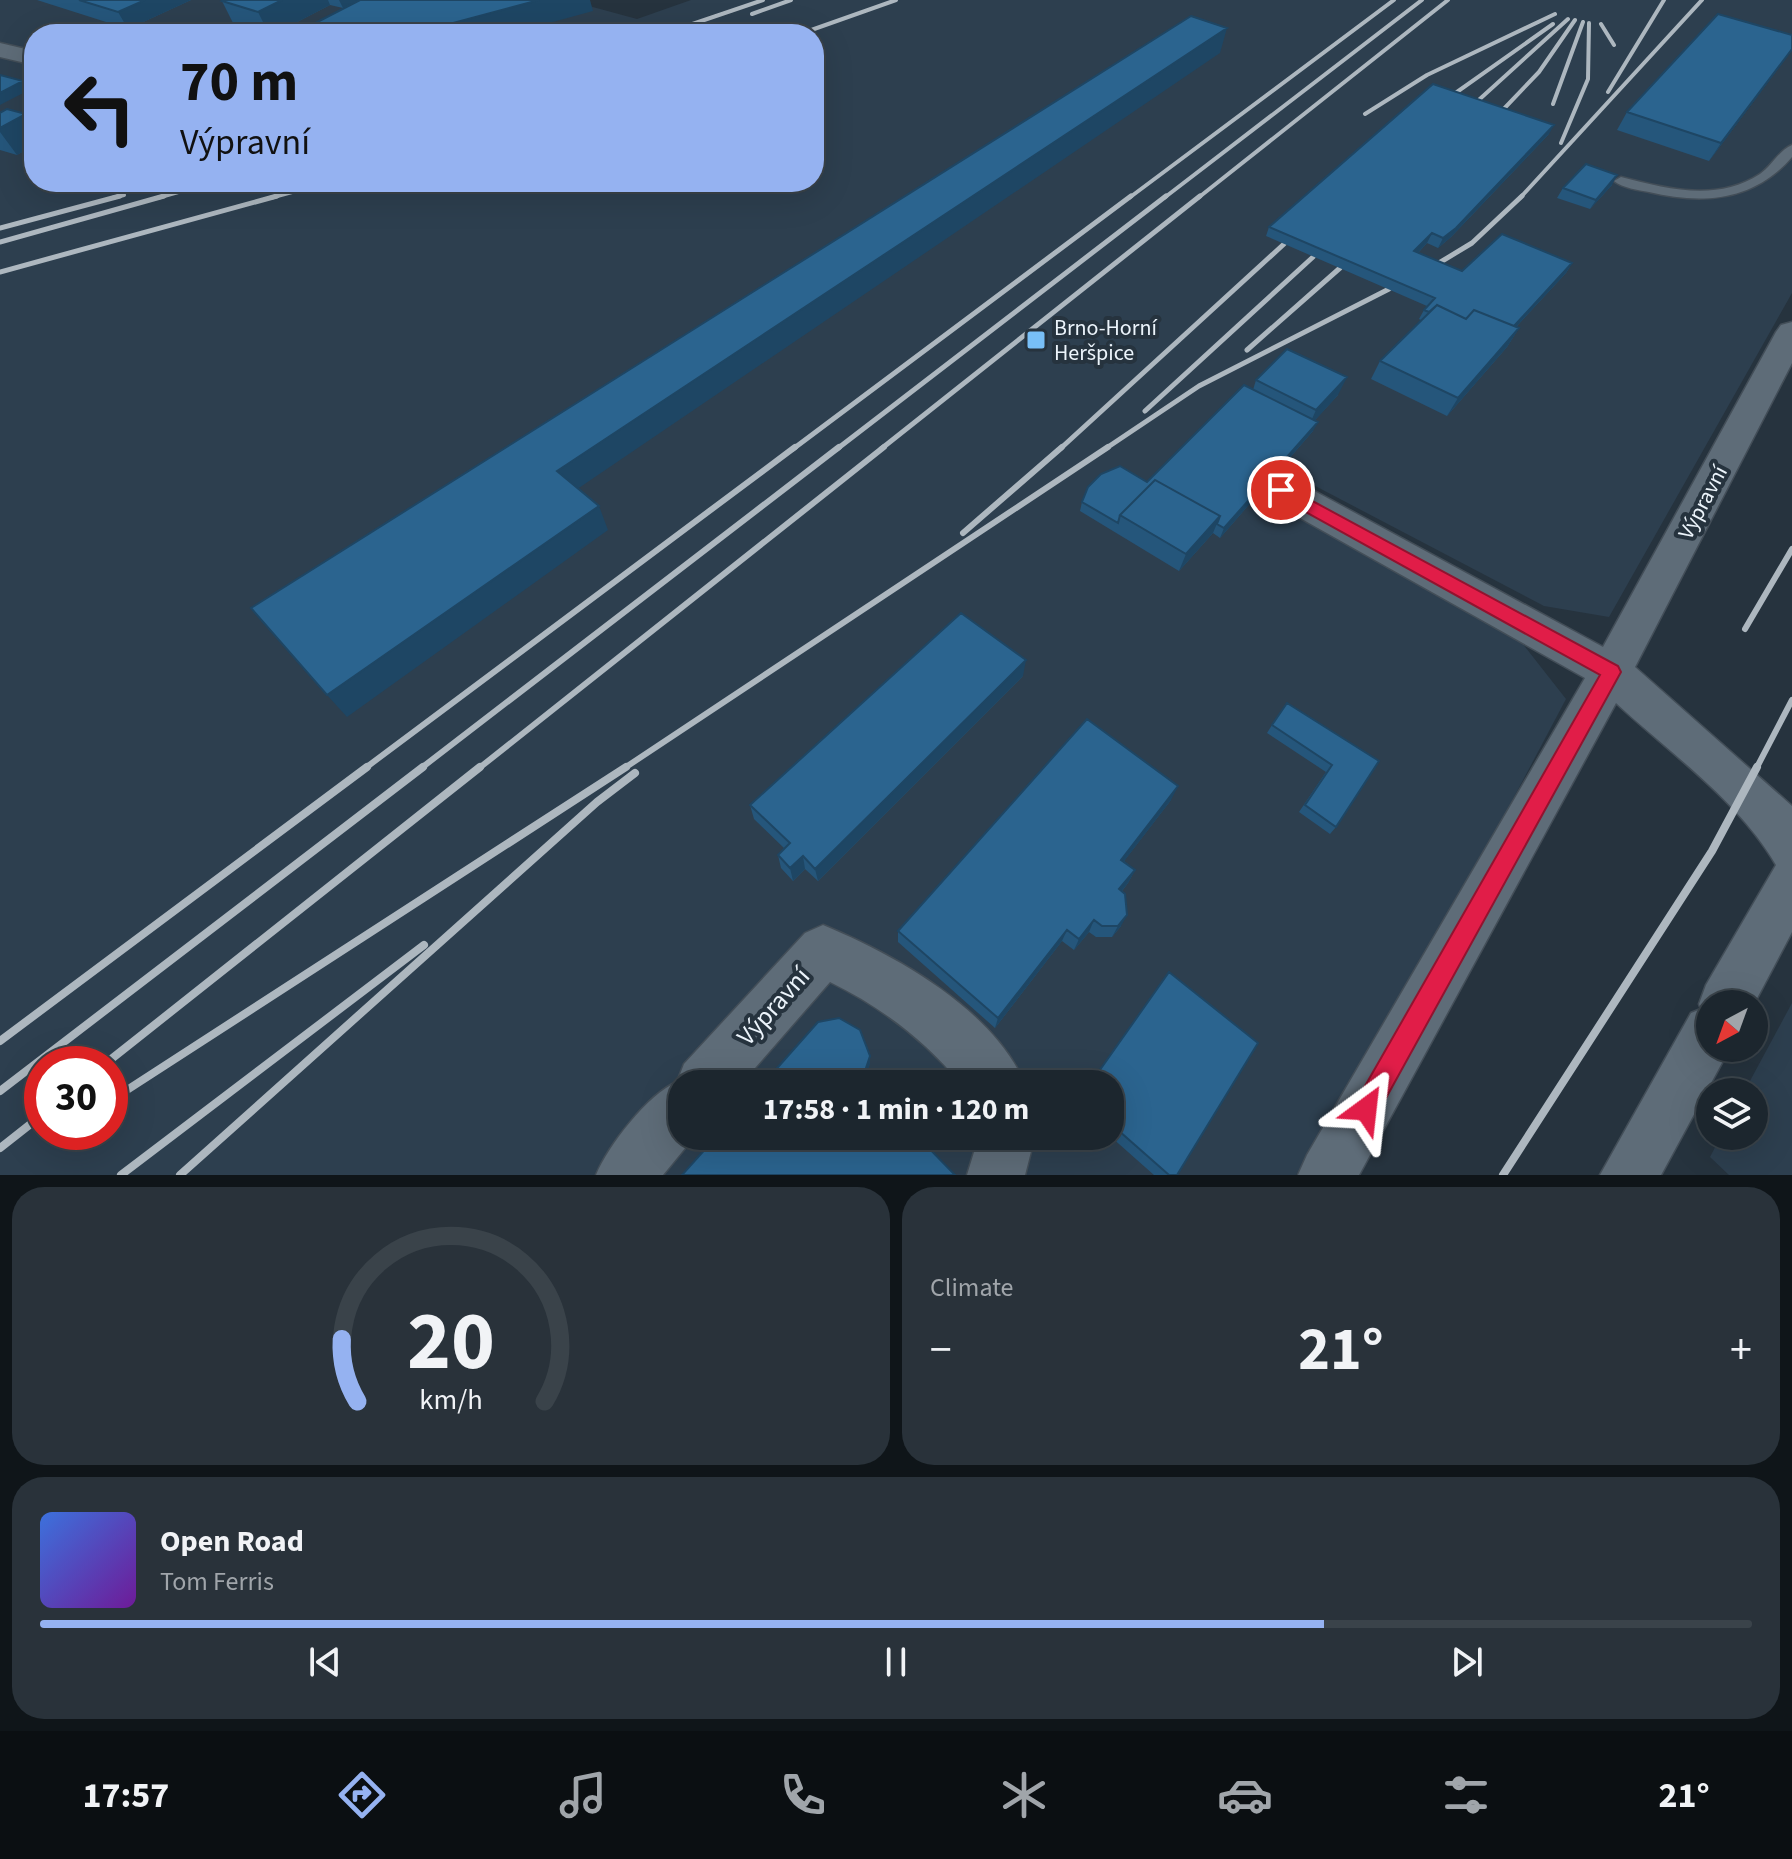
<!DOCTYPE html>
<html lang="en">
<head>
<meta charset="utf-8">
<style>
  body { margin:0; font-family:"Source Sans 3",sans-serif; background:#29323a; color:#f1f3f6; height:100vh; display:flex; flex-direction:column; font-size:30px; white-space:nowrap }
  * { box-sizing:border-box; margin:0 }
  p { font-size:26px; color:#a0a5aa }
  .icon { flex:none; width:44px; height:44px; fill:none; stroke:currentColor; stroke-width:2; stroke-linecap:round; stroke-linejoin:round }
  .map { position:relative; height:1175px; overflow:hidden }
  .sheet { display:flex; flex-direction:column; gap:12px; padding:12px; background:#0f1519; flex:1 }
  .sheet>* { flex:none }
  .hud { position:absolute; left:24px; top:24px; width:800px; height:168px; border-radius:32px; box-shadow:0 8px 32px #0002,0 0 0 2px #3a434a; background:#95b2f1; color:#111; overflow:hidden }
  .needle { width:52px; rotate:221deg }
  .buttons { position:absolute; left:1696px; top:990px; display:grid; gap:16px }
  .buttons a { display:grid; place-items:center; width:72px; height:72px; border-radius:50%; background:#1c262e; box-shadow:0 8px 32px #0002,0 0 0 2px #3a434a; font-size:40px }
  .speed { position:absolute; left:24px; top:1046px; display:flex; gap:16px; font-size:40px; font-weight:700; text-align:center }
  .speed>* { display:grid; place-content:center; width:104px; height:104px; border-radius:50%; background:#1c262e; box-shadow:0 8px 32px #0002,0 0 0 2px #3a434a; line-height:1 }
  .speed .limit { border:12px solid #d22; background:#fff; color:#111 }
  .pin { position:absolute; display:grid; place-items:center; width:68px; height:68px; color:#fff; margin:-34px; border:4px solid #fff; border-radius:50%; box-shadow:0 2px 8px #0007 }
  .me { position:absolute; width:88px; margin:-44px; rotate:30deg; stroke-linejoin:round; filter:drop-shadow(0 0 6px #0008) }
  .turn { display:flex; align-items:center; gap:28px; height:168px; padding:0 24px; font-size:36px }
  .turn .icon { width:104px; height:104px; stroke-width:2.5 }
  .turn b { display:block; font-size:56px; line-height:68px }
  .big { font-size:60px; font-weight:700; line-height:1.1 }
  .sheet .widget { flex:1; display:flex; flex-direction:column; justify-content:center; gap:12px; min-width:0; padding:0 28px; border-radius:32px; background:#29323a }
  .sheet .dial { align-items:center; gap:0 }
  .dial svg { height:208px; overflow:visible; fill:none; stroke:#3a434a; stroke-width:7; stroke-linecap:round; text-anchor:middle }
  .dial text { fill:#f1f3f6; stroke:none }
  .song { display:flex; align-items:center; gap:24px }
  .cover { width:96px; height:96px; border-radius:12px; background:linear-gradient(135deg,hsl(220 70% 55%),hsl(280 70% 35%)) }
  .played { height:8px; border-radius:4px; background:linear-gradient(90deg,#95b2f1 75%,#3a434a 75%) }
  .keys { display:flex; justify-content:space-around; direction:ltr }
  .heat { display:flex; justify-content:space-between; align-items:center; font-size:44px; direction:ltr }
  .sheet .tiles { flex:1; display:grid; gap:12px; grid-template-columns:1fr 1fr }
  .widget:last-child { grid-column:span 2 }
  .trip { position:absolute; left:668px; top:1070px; width:456px; height:80px; border-radius:32px; background:#1c262e; box-shadow:0 8px 32px #0002,0 0 0 2px #3a434a; font-weight:700; line-height:80px; text-align:center }
  .dock { display:flex; height:128px; justify-content:space-around; align-items:center; background:#0b0f12; color:#a0a5aa }
  .dock .icon { width:56px; height:56px }
  .dock .active { color:#95b2f1 }
  .dock b { font-size:36px; color:#f1f3f6 }
  .map>svg:first-child { display:block }
  .built { fill:#2d3f4f; fill-rule:evenodd }
  .lines { fill:none; stroke-linecap:round; stroke-linejoin:round }
  .lane-casing { stroke:#434e58; stroke-width:3 }
  .street-casing { stroke:#434e58; stroke-width:3 }
  .lane { fill:#5e6c78; fill-rule:evenodd }
  .street { fill:#5e6c78; fill-rule:evenodd }
  .rail-far3 { stroke:#adb7bf; stroke-width:4 }
  .rail-far2 { stroke:#adb7bf; stroke-width:5 }
  .rail-far1 { stroke:#adb7bf; stroke-width:6 }
  .rail { stroke:#adb7bf; stroke-width:8 }
  .wall { fill:#25567b }
  .shaded-wall { fill:#1e4664 }
  .building { fill:#2b648f; stroke:#1e4664; stroke-width:2 }
  .route { fill:#e11d48; stroke:#92132f; stroke-width:2 }
  .poi-dot { fill:#78bff7; stroke:#26333e; stroke-width:3 }
  .labels { text-anchor:middle; stroke-width:8; stroke-linejoin:round; paint-order:stroke }
  .poi-label { font-size:22px; fill:#ecf4fb; stroke:#26333e; text-anchor:start }
  .street-label { font-size:22px; fill:#ecf4fb; stroke:#26333e }
  .near-street-label { font-size:26px; fill:#ecf4fb; stroke:#26333e }
</style>
</head>
<body>
<div class="map">
<svg width="1792" height="1175" viewBox="0 0 1792 1175">
  <rect width="100%" height="100%" fill="#26333e"/>
  <path class="built" d="M0,0H567L637,19L691,0H1792V293L1609,617L1544,606L1281,468L1258,494L1519,639L1566,699L1443,931L1322,1140L1296,1175H0ZM34,34H814V182H34ZM42,1064H110V1132H42ZM682,1084H1110V1136H682Z
    M1792,1003V1175H1729L1710,1157L1721,1136H1754V1092H1744Z"/>
  <g class="lines">
    <g class="lane-casing">
      <path id="lane" d="M1792,145V157C1754,201 1703,205 1649,192C1638,190 1623,188 1614,181L1621,177C1668,189 1717,202 1760,174C1772,166 1779,150 1792,145Z"/>
    </g>
    <g class="street-casing">
      <path id="street" d="M0,43L34,51V65L0,57Z
        M1792,322V363L1635,667L1792,806V932L1754,1004H1710V1048H1730L1661,1175H1600L1691,1013L1701,1009L1699,1004L1706,985L1776,865C1739,801 1670,753 1616,703L1359,1175H1298L1307,1155L1585,678L1268,500L1262,490L1268,480L1281,476L1294,480L1603,647L1776,332L1781,325Z
        M823,925C895,955 993,1009 1025,1084H961C925,1040 881,1007 830,982L741,1084H682V1136H695L663,1175H596C608,1146 648,1094 677,1082L684,1064L805,933Z
        M979,1136H1035L1025,1175H967Z"/>
    </g>
    <use href="#lane" class="lane"/>
    <use href="#street" class="street"/>
    <path class="rail-far3" d="M752,14L791,0
      M1601,24L1614,45
      M663,34L763,0
      M800,34L896,0
      M1608,92L1664,0
      M1447,99L1553,24
      M1553,104L1583,22
      M1471,107L1568,19
      M1365,114L1427,75L1555,14
      M1497,116L1539,72L1575,20
      M1561,143L1588,79L1589,23
      M112,198L124,195
      M157,198L214,182
      M270,198L329,182
      M1129,198L1394,0
      M1164,198L1422,0
      M1198,198L1448,0
      M1520,198L1702,0"/>
    <path class="rail-far2" d="M0,228L120,196
      M0,242L164,196
      M1429,269L1472,243L1522,196
      M0,272L277,196
      M1247,350L1340,268
      M1145,411L1313,257
      M793,449L1131,196
      M837,449L1166,196
      M881,449L1200,196
      M1060,449L1284,244
      M1105,449L1199,386L1389,289"/>
    <path class="rail-far1" d="M963,533L1062,447
      M1745,629L1792,549
      M364,769L795,447
      M420,769L839,447
      M478,769L884,447
      M623,769L1108,447
      M1756,769L1792,700"/>
    <path class="rail" d="M0,1041L367,767
      M105,1064L480,767
      M0,1091L423,767
      M110,1101L626,767
      M0,1148L42,1115
      M121,1175L424,945
      M180,1175L597,802L635,773
      M1503,1175L1712,851L1757,767"/>
  </g>
  <path class="wall" d="M37,0H191L128,29Z
    M224,0H359L343,8L330,5L274,34H264L234,25L222,1Z
    M1792,50L1709,161L1617,130L1627,112Z
    M0,113L34,125V145L17,155L0,150Z
    M1549,134L1451,237L1438,248L1427,243L1418,253L1462,271L1572,263L1566,273L1516,327L1519,328L1507,347L1447,416L1371,379L1380,361L1421,320L1419,319L1424,310L1427,306L1266,236L1269,227Z
    M1612,185L1590,209L1557,198L1563,188Z
    M1256,380L1338,395L1315,420L1313,431L1220,538L1213,533L1179,571L1080,511L1082,502L1147,482L1253,390Z
    M1023,676L818,881L805,869L793,881L781,868L778,855L784,848L754,819L750,805Z
    M1272,725L1379,761L1336,827L1330,834L1299,812L1326,772L1267,733Z
    M1171,800L1124,861L1135,870L1128,883L1122,891L1121,926L1112,937H1096L1089,932L1074,950L1062,941L995,1028L898,942V931Z
    M1110,1084L1177,1175H1154L1110,1136Z"/>
  <path class="shaded-wall" d="M145,0H191L128,29L118,12Z
    M282,0H328L330,5L274,34H269L258,12Z
    M339,0H359L343,8Z
    M539,0H590L593,11L509,34H412Z
    M1227,28L1220,53L567,496L557,471Z
    M1792,50L1709,161L1721,143Z
    M23,81L29,90L0,105V93Z
    M26,114L34,125V145L17,155L0,132V119Z
    M1554,125L1549,134L1451,237L1438,248L1443,238Z
    M1617,175L1612,185L1590,209L1596,200Z
    M1432,233L1427,243L1410,261L1414,251Z
    M1572,263L1566,273L1499,345L1505,336Z
    M1519,328L1507,347L1447,416L1458,398Z
    M1347,377L1338,395L1308,428L1316,410Z
    M1318,422L1313,431L1220,538L1224,528Z
    M599,506L608,530L347,717L327,695Z
    M1220,516L1213,533L1179,571L1186,554Z
    M1026,660L1023,676L818,881L815,869Z
    M1178,786L1171,800L1115,873L1121,860Z
    M803,856L805,869L793,881L790,868Z
    M1135,870L1128,883L1113,902L1119,889Z
    M1127,915L1121,926L1112,937L1118,926Z
    M1094,920L1089,932L1074,950L1079,939Z
    M1067,930L1062,941L995,1028L998,1018Z
    M870,1056V1064L864,1084L862,1080Z"/>
  <path class="building" d="M79,0H145L118,12Z
    M224,0H282L258,12L222,1Z
    M360,0H539L412,34H294Z
    M1718,14L1792,35V49L1721,143L1627,112Z
    M1191,16L1227,28L557,471L599,506L327,695L251,608Z
    M0,75L23,81L0,93Z
    M1433,84L1554,125L1456,228L1443,238L1432,233L1414,251L1462,271L1502,234L1572,263L1514,326L1474,310L1466,319L1437,305L1429,312L1424,310L1435,298L1269,227Z
    M7,109L26,114L0,128V113Z
    M1586,164L1617,175L1596,200L1563,188Z
    M1437,305L1466,319L1474,310L1519,328L1458,398L1380,361Z
    M1287,349L1347,377L1316,410L1256,380Z
    M1244,385L1318,422L1224,528L1217,524L1220,516L1155,480L1120,515L1118,523L1082,502L1088,487L1101,474L1120,466L1147,482Z
    M1155,480L1220,516L1186,554L1120,515Z
    M961,613L1026,660L815,869L803,856L790,868L778,855L790,843L750,805Z
    M1287,703L1379,761L1336,827L1305,805L1332,765L1272,725Z
    M1087,719L1178,786L1121,860L1135,870L1119,889L1125,894L1127,915L1118,926H1102L1094,920L1079,939L1067,930L998,1018L898,931Z
    M1169,972L1258,1043L1177,1175H1169L1110,1123V1084H1090Z
    M839,1018L860,1030L870,1056L862,1080L866,1084H763L818,1022Z
    M717,1136H917L955,1175H682Z"/>
  <path class="route" d="M1281,484L1618,666L1621,672L1375,1118L1366,1122L1357,1118L1353,1109L1357,1100L1600,675L1275,495V486Z"/>
  <rect class="poi-dot" x="1026" y="330" width="20" height="20" rx="4"/>
  <g class="labels">
    <g class="poi-label">
      <text x="1054" y="335">Brno-Horní<tspan x="1054" dy="25">Heršpice</tspan></text>
    </g>
    <g class="street-label">
      <text transform="translate(1702 502) rotate(-62)" y="8">Výpravní</text>
    </g>
    <g class="near-street-label">
      <text transform="translate(773 1006) rotate(-48)" y="9">Výpravní</text>
    </g>
  </g>
</svg>
<div class="buttons">
<a><svg class="needle" viewBox="-14 -14 28 28"><path d="M0-13l5 13h-10z" fill="#e53935"/><path d="M0 13l5-13h-10z" fill="#a0a5aa"/></svg></a>
<a><svg class="icon" aria-label="layers" viewBox="0 0 24 24"><path d="M12 4l9 5-9 5-9-5zM3 14l9 5 9-5"/></svg></a>
</div>
<div class="speed"><div class="limit">30</div></div>
<div class="pin" style="left:1281px;top:490px;background:#d93025"><svg class="icon" aria-label="arrive" viewBox="0 0 24 24"><path d="M6 21V4h12l-3 4 3 4H6"/></svg></div>
<svg class="me" style="left:1366px;top:1109px" viewBox="-20 -20 40 40"><path d="M0-17L14 15 0 8-14 15z" fill="#e11d48" stroke="#fff" stroke-width="4"/></svg>
<div class="trip">17:58 · 1 min · 120 m</div>
<div class="hud">
<div class="turn"><svg class="icon" aria-label="left" viewBox="0 0 24 24"><path d="M17 20v-9H6M10 6l-5 5 5 5"/></svg><div><b>70 m</b>Výpravní</div></div>
</div>
</div>
<section class="sheet">
<div class="tiles">
<div class="widget dial"><svg viewBox="0 0 100 80">
<path d="M14 69A42 42 0 1 1 86 69"/>
<path d="M14 69A42 42 0 0 1 8 45" stroke="#95b2f1"/>
<text x="50" y="56" font-size="32" font-weight="700">20</text>
<text x="50" y="72" font-size="11">km/h</text>
</svg></div>
<div class="widget"><p>Climate</p>
<div class="heat"><a>−</a><b class="big">21°</b><a>+</a></div>
</div>
<div class="widget">
<div class="song"><i class="cover"></i><div><b>Open Road</b><p>Tom Ferris</p></div></div>
<div class="played"></div>
<div class="keys"><svg class="icon" aria-label="previous" viewBox="0 0 24 24"><path d="M18 5L8 12l10 7zM5 5v14"/></svg><svg class="icon" aria-label="pause" viewBox="0 0 24 24"><path d="M8 5v14M16 5v14"/></svg><svg class="icon" aria-label="next" viewBox="0 0 24 24"><path d="M6 5l10 7-10 7zM19 5v14"/></svg></div>
</div>
</div>
</section>
<nav class="dock">
<b>17:57</b>
<svg class="icon active" aria-label="directions" viewBox="0 0 24 24"><path d="M12 3l9 9-9 9-9-9zM9 14v-3h6M13 9l2 2-2 2"/></svg>
<svg class="icon" aria-label="music" viewBox="0 0 24 24"><path d="M9 18V5l10-2v13"/><circle cx="6" cy="18" r="3"/><circle cx="16" cy="16" r="3"/></svg>
<svg class="icon" aria-label="phone" viewBox="0 0 24 24"><path d="M5 4h4l2 5-3 2q2 4 5 5l2-3 5 2v4C11 20 4 13 5 4z"/></svg>
<svg class="icon" aria-label="climate" viewBox="0 0 24 24"><path d="M12 3v18M4 7l16 10M4 17L20 7"/></svg>
<svg class="icon" aria-label="car" viewBox="0 0 24 24"><path d="M5 17H2v-5l4-1 3-4h7l3 4 3 1v5h-3M9 17h6M6 11h13"/><circle cx="7" cy="17" r="2"/><circle cx="17" cy="17" r="2"/></svg>
<svg class="icon" aria-label="filters" viewBox="0 0 24 24"><path d="M4 7h16M4 17h16"/><circle cx="9" cy="7" r="2"/><circle cx="15" cy="17" r="2"/></svg>
<b>21°</b>
</nav>
</body>
</html>
